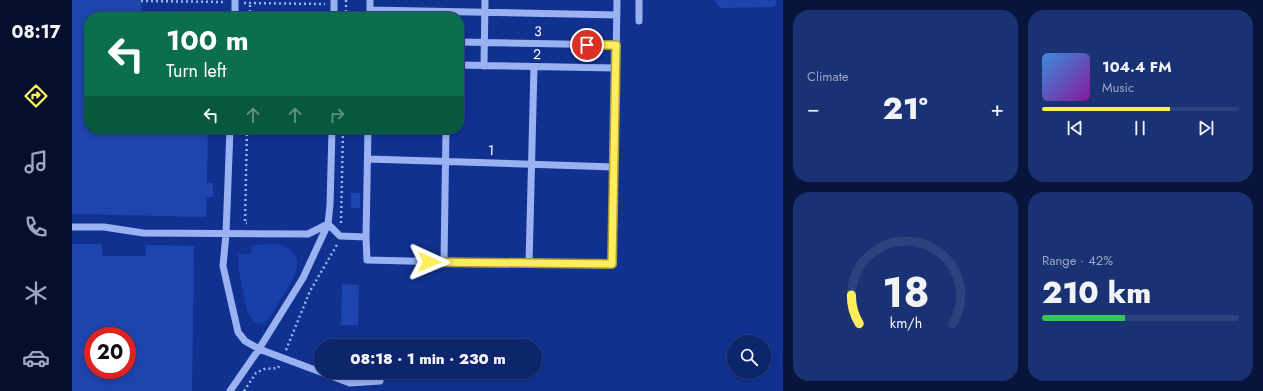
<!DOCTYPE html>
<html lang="en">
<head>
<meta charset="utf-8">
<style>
  body { margin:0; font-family:Jost,sans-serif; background:#1a3173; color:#f1f3f6; height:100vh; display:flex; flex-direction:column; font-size:15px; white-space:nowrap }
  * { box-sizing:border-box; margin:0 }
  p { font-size:13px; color:#9aa5c1 }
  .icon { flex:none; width:22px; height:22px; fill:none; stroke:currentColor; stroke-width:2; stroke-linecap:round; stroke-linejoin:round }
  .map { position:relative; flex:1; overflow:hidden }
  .drawer { display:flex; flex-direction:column; gap:10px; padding:10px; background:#07143b; width:480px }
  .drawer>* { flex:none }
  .guide { position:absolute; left:12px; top:12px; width:380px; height:122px; border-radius:16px; box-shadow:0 2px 6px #0003,0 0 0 1px #2c427e; background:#0b6e4f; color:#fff; overflow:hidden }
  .tools { position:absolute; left:655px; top:335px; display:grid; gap:8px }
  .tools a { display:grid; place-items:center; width:44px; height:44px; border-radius:50%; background:#0c256b; box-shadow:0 2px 6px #0003,0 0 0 1px #2c427e; font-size:20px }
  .speed { position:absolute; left:12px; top:327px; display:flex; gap:8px; font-size:20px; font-weight:700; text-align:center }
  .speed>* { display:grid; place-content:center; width:52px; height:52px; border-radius:50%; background:#0c256b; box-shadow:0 2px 6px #0003,0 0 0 1px #2c427e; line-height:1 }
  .speed .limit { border:6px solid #d22; background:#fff; color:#111 }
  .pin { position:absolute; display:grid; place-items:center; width:34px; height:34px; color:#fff; margin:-17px; border:2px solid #fff; border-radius:50%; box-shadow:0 1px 4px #0007 }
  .me { position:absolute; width:44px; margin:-22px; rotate:91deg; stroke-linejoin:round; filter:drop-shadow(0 0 3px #0008) }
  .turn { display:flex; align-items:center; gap:14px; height:84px; padding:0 16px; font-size:18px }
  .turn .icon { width:52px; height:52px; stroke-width:2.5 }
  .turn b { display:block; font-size:28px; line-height:34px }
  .lanes { display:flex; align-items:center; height:38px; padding:0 16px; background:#0003; justify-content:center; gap:20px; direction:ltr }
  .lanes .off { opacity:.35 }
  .big { font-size:30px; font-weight:800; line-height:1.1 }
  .drawer .card { flex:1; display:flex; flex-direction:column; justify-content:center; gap:6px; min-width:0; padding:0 14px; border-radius:16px; background:#1a3173 }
  .drawer .dial { align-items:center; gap:0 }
  .dial svg { height:104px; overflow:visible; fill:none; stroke:#2c427e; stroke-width:7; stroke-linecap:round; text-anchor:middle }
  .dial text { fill:#f1f3f6; stroke:none }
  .song { display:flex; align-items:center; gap:12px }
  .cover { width:48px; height:48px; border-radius:6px; background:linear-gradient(135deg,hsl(210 70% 55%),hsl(290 70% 35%)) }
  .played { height:4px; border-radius:2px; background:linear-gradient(90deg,#ffed5b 65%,#2c427e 65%) }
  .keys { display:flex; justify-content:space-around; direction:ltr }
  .heat { display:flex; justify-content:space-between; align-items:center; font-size:22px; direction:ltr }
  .charge { height:6px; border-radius:3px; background:linear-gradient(90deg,#34c759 42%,#2c427e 0) }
  .drawer .tiles { flex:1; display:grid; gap:10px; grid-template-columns:repeat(2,1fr) }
  .trip { position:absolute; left:242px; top:339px; width:228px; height:40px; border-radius:20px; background:#0c256b; box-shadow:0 2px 6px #0003,0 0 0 1px #2c427e; font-weight:800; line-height:40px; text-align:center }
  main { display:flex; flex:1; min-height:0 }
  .menu { display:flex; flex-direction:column; width:72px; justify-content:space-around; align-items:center; background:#050f2b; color:#9aa5c1 }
  .menu .icon { width:28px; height:28px }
  .menu .active { color:#ffed5b }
  .menu b { font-size:18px; color:#f1f3f6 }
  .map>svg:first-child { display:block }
  .green { fill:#183fa9 }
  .building { fill:#1e44ae; fill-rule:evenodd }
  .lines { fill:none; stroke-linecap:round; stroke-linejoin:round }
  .path { stroke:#9ab2f2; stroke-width:2.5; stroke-dasharray:2 3; stroke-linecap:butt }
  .minor { stroke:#9ab2f2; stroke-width:7 }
  .route-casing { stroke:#a69a3b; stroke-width:10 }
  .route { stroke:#ffed5b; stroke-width:7 }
  .labels { text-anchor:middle; stroke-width:4; stroke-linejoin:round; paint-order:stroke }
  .street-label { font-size:14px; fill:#fff; stroke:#10318f }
</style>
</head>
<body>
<main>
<nav class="menu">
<b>08:17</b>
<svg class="icon active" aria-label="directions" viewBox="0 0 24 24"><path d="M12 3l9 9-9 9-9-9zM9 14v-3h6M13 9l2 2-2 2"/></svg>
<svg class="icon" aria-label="music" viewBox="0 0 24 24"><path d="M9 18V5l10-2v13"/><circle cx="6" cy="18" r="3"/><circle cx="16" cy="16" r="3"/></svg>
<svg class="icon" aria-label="phone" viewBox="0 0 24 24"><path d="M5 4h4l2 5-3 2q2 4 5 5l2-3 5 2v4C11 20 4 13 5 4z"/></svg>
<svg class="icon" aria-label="climate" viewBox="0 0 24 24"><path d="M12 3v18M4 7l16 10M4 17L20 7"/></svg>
<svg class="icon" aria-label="car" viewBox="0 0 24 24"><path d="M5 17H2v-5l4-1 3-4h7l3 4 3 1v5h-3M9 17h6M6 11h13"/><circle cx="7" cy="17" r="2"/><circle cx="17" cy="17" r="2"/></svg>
</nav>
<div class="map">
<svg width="711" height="391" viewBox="0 0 711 391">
  <rect width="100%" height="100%" fill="#10318f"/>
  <path class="green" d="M206,244C239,254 222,279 209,299C205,305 201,315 195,320C193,322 189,323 187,324L182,322L175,311L167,271L166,254H179L180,245Z"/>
  <path class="building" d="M0,0H69V17H17V129H136L135,183H141V197H135L134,217L0,214Z
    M642,0H704V5L701,7L649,8L647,7Z
    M279,193H288V208H279Z
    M0,244H30V256H74V245L122,246L120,391H0ZM21,336H55V370H21Z
    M270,284L287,285L286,325H269Z"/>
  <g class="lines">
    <path class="path" d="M69,1L153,2
      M172,3L253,4
      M178,17V3
      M274,17V0
      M175,129L173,223H175
      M269,223L271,129
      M214,350L238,291L266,243
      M172,391L184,373L192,369L206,368L207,366"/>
    <path class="minor" d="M298,10L545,15
      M163,17V0
      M262,17V0
      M298,17V0
      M567,21V0
      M387,42L544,45
      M387,65L543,68
      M412,66L413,0
      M158,129L154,234L151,266L166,332L173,341L187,349L278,383L308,381
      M296,159L542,167
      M0,227H32L71,233L236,234L256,224L258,205L260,129
      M294,237L295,260L457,264H541L545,0
      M372,262L374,129
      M457,264L462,67
      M158,391L187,349L231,278L256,224L268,236L294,237L296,129"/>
  </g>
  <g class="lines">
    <g class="route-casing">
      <path id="route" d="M357,262L540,264L544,45H515"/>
    </g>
    <use href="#route" class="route"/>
  </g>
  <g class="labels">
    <g class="street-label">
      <text transform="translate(466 31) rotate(1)" y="5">3</text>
      <text transform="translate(465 54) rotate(1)" y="5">2</text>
      <text transform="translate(419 150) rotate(2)" y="5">1</text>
    </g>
  </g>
</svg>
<div class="tools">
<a><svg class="icon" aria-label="search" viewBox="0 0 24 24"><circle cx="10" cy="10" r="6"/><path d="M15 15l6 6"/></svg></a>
</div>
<div class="speed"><div class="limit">20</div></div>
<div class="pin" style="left:515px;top:45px;background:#d93025"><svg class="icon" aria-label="arrive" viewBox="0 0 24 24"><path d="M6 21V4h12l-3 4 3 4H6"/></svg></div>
<svg class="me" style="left:357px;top:262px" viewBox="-20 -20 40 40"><path d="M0-17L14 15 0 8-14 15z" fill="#ffed5b" stroke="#fff" stroke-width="4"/></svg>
<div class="trip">08:18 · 1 min · 230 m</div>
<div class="guide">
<div class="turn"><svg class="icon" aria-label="left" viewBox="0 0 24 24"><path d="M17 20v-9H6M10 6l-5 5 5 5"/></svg><div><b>100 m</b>Turn left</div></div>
<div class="lanes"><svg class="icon" aria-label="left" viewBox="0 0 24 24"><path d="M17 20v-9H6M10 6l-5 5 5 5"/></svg><svg class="icon off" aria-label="ahead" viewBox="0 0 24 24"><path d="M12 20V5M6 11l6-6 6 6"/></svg><svg class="icon off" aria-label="ahead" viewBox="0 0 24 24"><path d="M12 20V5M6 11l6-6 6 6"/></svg><svg class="icon off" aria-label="right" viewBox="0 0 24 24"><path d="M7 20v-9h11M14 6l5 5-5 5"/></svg></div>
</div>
</div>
<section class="drawer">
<div class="tiles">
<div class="card"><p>Climate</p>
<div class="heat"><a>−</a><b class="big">21°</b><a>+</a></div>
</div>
<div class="card">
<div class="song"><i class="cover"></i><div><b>104.4 FM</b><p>Music</p></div></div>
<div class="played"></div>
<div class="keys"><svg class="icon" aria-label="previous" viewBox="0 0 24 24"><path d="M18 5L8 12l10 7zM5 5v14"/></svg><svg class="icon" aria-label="pause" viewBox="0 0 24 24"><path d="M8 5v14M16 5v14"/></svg><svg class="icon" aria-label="next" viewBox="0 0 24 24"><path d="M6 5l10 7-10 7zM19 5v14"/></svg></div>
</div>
<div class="card dial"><svg viewBox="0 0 100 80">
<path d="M14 69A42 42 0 1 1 86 69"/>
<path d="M14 69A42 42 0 0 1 8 47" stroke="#ffed5b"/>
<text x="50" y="56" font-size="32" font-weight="700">18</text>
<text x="50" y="72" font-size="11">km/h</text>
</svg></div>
<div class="card"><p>Range · 42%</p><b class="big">210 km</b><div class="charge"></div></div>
</div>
</section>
</main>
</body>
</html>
